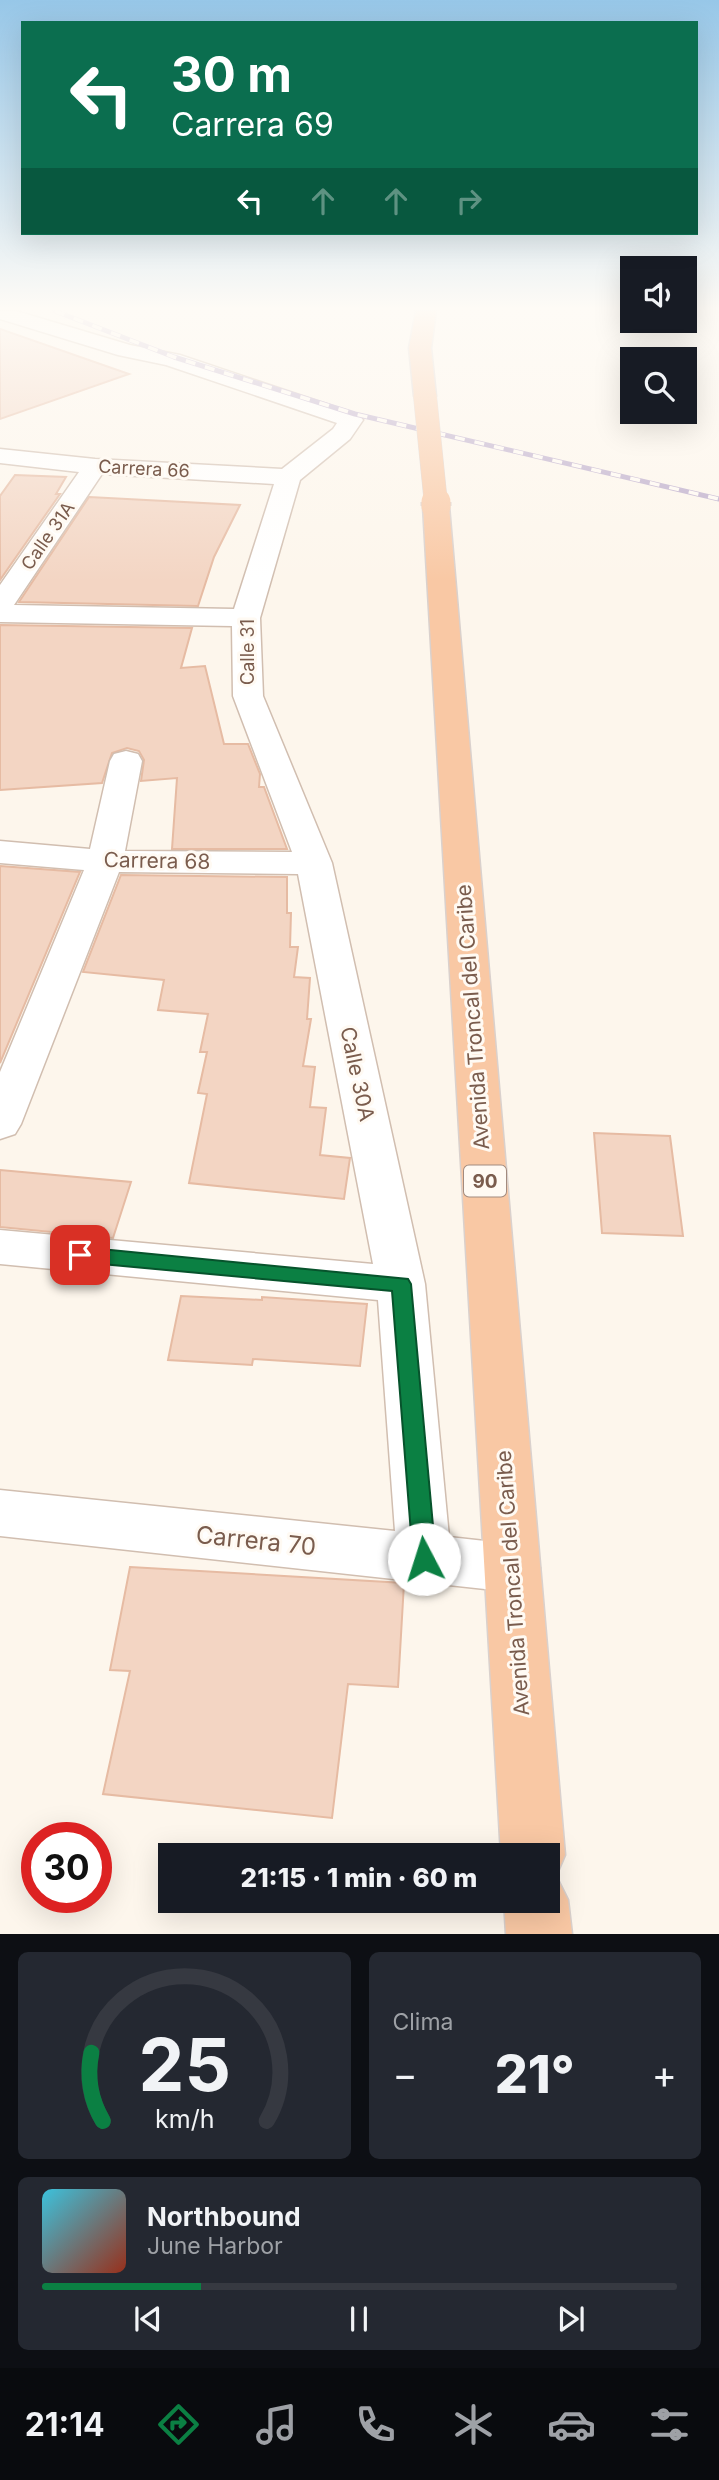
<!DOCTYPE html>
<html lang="es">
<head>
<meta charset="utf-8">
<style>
  body { margin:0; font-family:Inter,sans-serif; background:#242831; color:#f1f3f6; height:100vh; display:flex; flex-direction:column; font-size:26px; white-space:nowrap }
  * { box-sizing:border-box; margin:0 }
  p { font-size:23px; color:#9ea1a6 }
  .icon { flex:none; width:38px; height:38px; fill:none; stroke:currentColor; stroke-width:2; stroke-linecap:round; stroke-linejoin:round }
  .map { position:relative; height:1934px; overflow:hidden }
  .sheet { display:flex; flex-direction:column; gap:18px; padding:18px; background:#0d0f14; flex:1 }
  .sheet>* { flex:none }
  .top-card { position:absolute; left:21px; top:21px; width:677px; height:214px; border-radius:0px; box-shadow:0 7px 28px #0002; background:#0b6e4f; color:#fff; overflow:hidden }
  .fabs { position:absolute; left:620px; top:256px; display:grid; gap:14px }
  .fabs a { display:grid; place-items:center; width:77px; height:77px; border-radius:0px; background:#171b24; box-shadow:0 7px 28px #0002; font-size:35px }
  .speed { position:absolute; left:21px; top:1822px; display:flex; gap:14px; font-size:35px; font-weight:700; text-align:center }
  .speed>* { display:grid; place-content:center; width:91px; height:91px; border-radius:50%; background:#171b24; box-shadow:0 7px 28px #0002; line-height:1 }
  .speed .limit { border:10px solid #d22; background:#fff; color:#111 }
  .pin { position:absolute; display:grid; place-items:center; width:60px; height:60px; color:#fff; margin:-30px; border-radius:14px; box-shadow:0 4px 10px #0006 }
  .me { position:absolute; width:77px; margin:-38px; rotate:355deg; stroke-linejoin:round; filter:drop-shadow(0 0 5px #0008) }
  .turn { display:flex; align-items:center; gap:24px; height:147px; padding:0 35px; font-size:32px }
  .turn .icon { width:91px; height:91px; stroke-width:2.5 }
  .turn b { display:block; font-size:49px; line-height:60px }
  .lanes { display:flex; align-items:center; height:66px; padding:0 35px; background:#0003; justify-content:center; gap:35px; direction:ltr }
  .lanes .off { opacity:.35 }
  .big { font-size:52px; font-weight:800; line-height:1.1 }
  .sheet .widget { flex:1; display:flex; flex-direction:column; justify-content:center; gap:10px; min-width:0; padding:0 24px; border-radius:10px; background:#242831 }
  .sheet .dial { align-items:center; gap:0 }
  .dial svg { height:182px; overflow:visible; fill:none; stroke:#363941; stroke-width:7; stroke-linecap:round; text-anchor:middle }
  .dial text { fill:#f1f3f6; stroke:none }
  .song { display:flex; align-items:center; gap:21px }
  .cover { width:84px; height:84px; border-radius:10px; background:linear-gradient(135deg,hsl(190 70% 55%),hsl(10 70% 35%)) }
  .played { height:7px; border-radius:4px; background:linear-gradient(90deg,#0b8043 25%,#363941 25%) }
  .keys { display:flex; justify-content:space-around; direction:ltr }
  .heat { display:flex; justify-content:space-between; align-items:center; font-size:38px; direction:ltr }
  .sheet .tiles { flex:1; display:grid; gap:18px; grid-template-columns:1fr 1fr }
  .widget:last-child { grid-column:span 2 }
  .trip { position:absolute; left:158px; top:1843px; width:402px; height:70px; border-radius:0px; background:#171b24; box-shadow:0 7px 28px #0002; font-weight:800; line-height:70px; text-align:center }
  .dock { display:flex; height:112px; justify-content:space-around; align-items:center; background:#090b0e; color:#9ea1a6 }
  .dock .icon { width:49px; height:49px }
  .dock .selected { color:#0b8043 }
  .dock b { font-size:32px; color:#f1f3f6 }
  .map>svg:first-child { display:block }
  .building { fill:#f3d5c3; stroke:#e6bba3; stroke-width:2 }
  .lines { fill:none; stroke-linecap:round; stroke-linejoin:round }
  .minor-casing { stroke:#d1beb0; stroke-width:3 }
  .trunk-casing { stroke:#dad1cd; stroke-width:3 }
  .minor { fill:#fff; fill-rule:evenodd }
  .trunk { fill:#f9c8a4; fill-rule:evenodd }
  .rail-casing { stroke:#b9a8c9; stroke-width:5 }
  .rail { stroke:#fffaf3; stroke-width:3.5; stroke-dasharray:10; stroke-linecap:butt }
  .trunk-bridge-far1-casing { stroke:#dad1cd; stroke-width:24; stroke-linecap:butt }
  .trunk-bridge-casing { stroke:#dad1cd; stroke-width:31; stroke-linecap:butt }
  .trunk-bridge-far1 { stroke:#f9c8a4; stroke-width:23 }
  .trunk-bridge { stroke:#f9c8a4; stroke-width:29 }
  .route { fill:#0b8043; stroke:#07532c; stroke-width:2 }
  .labels { text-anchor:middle; stroke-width:6; stroke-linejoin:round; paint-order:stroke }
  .far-street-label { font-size:18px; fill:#7a5c4d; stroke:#fffaf3 }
  .shield { fill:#fffaf3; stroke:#a28b7f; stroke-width:2 }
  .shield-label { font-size:19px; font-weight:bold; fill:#7a5c4d }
  .street-label { font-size:21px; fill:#7a5c4d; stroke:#fffaf3 }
  .near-street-label { font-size:24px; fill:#7a5c4d; stroke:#fffaf3 }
</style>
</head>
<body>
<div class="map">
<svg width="719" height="1934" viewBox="0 0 719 1934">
  <rect width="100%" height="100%" fill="#fdf6ec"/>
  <path class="building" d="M0,329L129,374L0,419Z
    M15,475L66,477L56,494H60L0,580V496Z
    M89,497L240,505L214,557L198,606L19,602Z
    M0,625L192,628L181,668L205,666L224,744H248L260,774L259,787H264L287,849H172L177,778L141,781L144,760L139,751L127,748L112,753L102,783L0,790Z
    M0,866L80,872L0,1063Z
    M121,875L287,877V913H291L290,947H298L294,977L310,978L307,1019H311L303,1066L315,1067L310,1107L326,1108L320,1155L350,1158L344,1199L189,1183L207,1094L198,1093L207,1052H200L208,1014L158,1010L164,980L83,972Z
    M594,1133L670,1136L683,1236L602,1233Z
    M0,1170L131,1182L113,1238L0,1227Z
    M181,1296L262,1300V1297L367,1304L360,1366L253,1359L252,1365L168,1360Z
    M130,1567L404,1583L398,1687L348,1684L332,1818L103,1794L130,1671L110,1670Z"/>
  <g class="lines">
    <g class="minor-casing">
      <path id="minor" d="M0,311H16L130,345L180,355L359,415L363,420L350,439L300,480L260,618L263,696L332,863L425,1284L449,1537L512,1544L532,1551L540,1568L532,1585L512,1592L0,1536V1490L395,1531L378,1300L0,1264V1230L373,1264L298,874L119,872L21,1124L15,1134L0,1139V1072L84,870L0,863V841L90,849L110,761L114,754L126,751L138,754L142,761L125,851L292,852L233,696L232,626L0,622V585L79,472L0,463V449L95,459L282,469L333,429L337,423L166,365L118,355L0,319ZM102,474L274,484L234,609L14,605Z"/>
    </g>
    <g class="trunk-casing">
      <path id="trunk" d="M416,311H436L431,348L436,396L433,401H417L414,396L409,348Z
        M436,498L445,501L449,506L565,1855L556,1876L568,1900L572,1934H506L504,1900H548V1855H501L423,506L427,501Z"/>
    </g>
    <use href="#minor" class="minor"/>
    <use href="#trunk" class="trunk"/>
    <g class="rail-casing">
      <path id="rail" d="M55,311L174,357L355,414L719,499"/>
    </g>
    <use href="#rail" class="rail"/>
    <g class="trunk-bridge-far1-casing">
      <path id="trunk-bridge-far1" d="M425,396L436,504"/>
    </g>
    <g class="trunk-bridge-casing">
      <path id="trunk-bridge" d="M436,502V506"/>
    </g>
    <use href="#trunk-bridge-far1" class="trunk-bridge-far1"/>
    <use href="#trunk-bridge" class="trunk-bridge"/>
  </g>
  <linearGradient id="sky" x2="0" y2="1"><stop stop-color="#97c7e8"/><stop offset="0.53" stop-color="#fefbf6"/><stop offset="1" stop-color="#fefbf6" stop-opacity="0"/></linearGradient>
  <rect width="719" height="582" fill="url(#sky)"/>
  <path class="route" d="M80,1247L408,1279L411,1284L436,1559L432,1566L424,1569L416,1566L413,1559L392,1291L80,1262L73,1260L71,1255L73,1250Z"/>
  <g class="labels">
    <g class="far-street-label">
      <text transform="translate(144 469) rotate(3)" y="6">Carrera 66</text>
      <text transform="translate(48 536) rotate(-55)" y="6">Calle 31A</text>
      <text transform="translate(248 652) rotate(-90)" y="6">Calle 31</text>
    </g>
    <rect class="shield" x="464" y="1165.5" width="42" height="31" rx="5"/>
    <g class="shield-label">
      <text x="485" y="1188">90</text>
    </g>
    <g class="street-label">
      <text transform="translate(157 861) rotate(1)" y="7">Carrera 68</text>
      <text transform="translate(473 1017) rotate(-94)" y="7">Avenida Troncal del Caribe</text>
      <text transform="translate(357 1074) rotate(78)" y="7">Calle 30A</text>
      <text transform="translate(513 1583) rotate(-94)" y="7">Avenida Troncal del Caribe</text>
    </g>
    <g class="near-street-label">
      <text transform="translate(256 1541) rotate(6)" y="8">Carrera 70</text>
    </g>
  </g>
</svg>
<div class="fabs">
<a><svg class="icon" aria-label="sound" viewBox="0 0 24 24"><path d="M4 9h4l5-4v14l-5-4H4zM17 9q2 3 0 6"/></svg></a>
<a><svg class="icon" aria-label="search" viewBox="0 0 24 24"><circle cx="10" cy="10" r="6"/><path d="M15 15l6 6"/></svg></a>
</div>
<div class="speed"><div class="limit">30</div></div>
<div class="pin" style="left:80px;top:1255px;background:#d93025"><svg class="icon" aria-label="arrive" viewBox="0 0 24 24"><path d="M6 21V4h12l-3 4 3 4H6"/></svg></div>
<svg class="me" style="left:424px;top:1559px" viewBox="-20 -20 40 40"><circle r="19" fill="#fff"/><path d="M0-13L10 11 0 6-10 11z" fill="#0b8043"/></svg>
<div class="trip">21:15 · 1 min · 60 m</div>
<div class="top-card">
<div class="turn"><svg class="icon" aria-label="left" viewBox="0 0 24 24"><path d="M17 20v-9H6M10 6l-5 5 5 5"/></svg><div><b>30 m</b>Carrera 69</div></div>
<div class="lanes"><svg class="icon" aria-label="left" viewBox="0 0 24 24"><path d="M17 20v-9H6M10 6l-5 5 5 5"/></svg><svg class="icon off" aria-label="ahead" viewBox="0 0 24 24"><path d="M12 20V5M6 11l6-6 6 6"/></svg><svg class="icon off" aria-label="ahead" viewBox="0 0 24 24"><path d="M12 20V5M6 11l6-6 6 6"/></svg><svg class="icon off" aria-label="right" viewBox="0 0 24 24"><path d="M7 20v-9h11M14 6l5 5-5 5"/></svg></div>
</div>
</div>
<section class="sheet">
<div class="tiles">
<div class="widget dial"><svg viewBox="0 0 100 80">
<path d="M14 69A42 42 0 1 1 86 69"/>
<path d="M14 69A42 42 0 0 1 9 39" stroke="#0b8043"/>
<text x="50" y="56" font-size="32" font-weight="700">25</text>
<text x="50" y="72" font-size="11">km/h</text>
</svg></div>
<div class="widget"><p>Clima</p>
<div class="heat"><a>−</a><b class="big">21°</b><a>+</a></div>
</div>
<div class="widget">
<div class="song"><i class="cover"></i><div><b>Northbound</b><p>June Harbor</p></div></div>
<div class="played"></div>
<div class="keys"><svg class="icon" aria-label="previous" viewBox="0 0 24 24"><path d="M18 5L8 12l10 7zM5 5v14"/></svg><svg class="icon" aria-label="pause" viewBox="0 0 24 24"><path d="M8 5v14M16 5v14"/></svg><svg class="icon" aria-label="next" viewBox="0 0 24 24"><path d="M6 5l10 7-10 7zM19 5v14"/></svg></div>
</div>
</div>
</section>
<nav class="dock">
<b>21:14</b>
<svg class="icon selected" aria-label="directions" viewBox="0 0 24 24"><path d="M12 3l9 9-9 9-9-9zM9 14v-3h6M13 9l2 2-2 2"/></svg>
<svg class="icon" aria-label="music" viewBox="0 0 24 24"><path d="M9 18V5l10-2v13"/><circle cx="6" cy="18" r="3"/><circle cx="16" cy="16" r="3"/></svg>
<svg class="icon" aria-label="phone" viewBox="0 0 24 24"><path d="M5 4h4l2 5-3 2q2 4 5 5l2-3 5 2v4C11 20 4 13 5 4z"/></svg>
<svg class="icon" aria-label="climate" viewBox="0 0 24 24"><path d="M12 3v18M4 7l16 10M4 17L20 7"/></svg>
<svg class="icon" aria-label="car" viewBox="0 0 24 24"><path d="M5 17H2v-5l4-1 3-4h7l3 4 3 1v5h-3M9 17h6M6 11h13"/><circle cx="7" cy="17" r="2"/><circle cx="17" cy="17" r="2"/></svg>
<svg class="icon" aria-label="filters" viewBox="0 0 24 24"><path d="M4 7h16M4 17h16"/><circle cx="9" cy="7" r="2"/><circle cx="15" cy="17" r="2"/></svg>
</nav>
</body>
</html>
